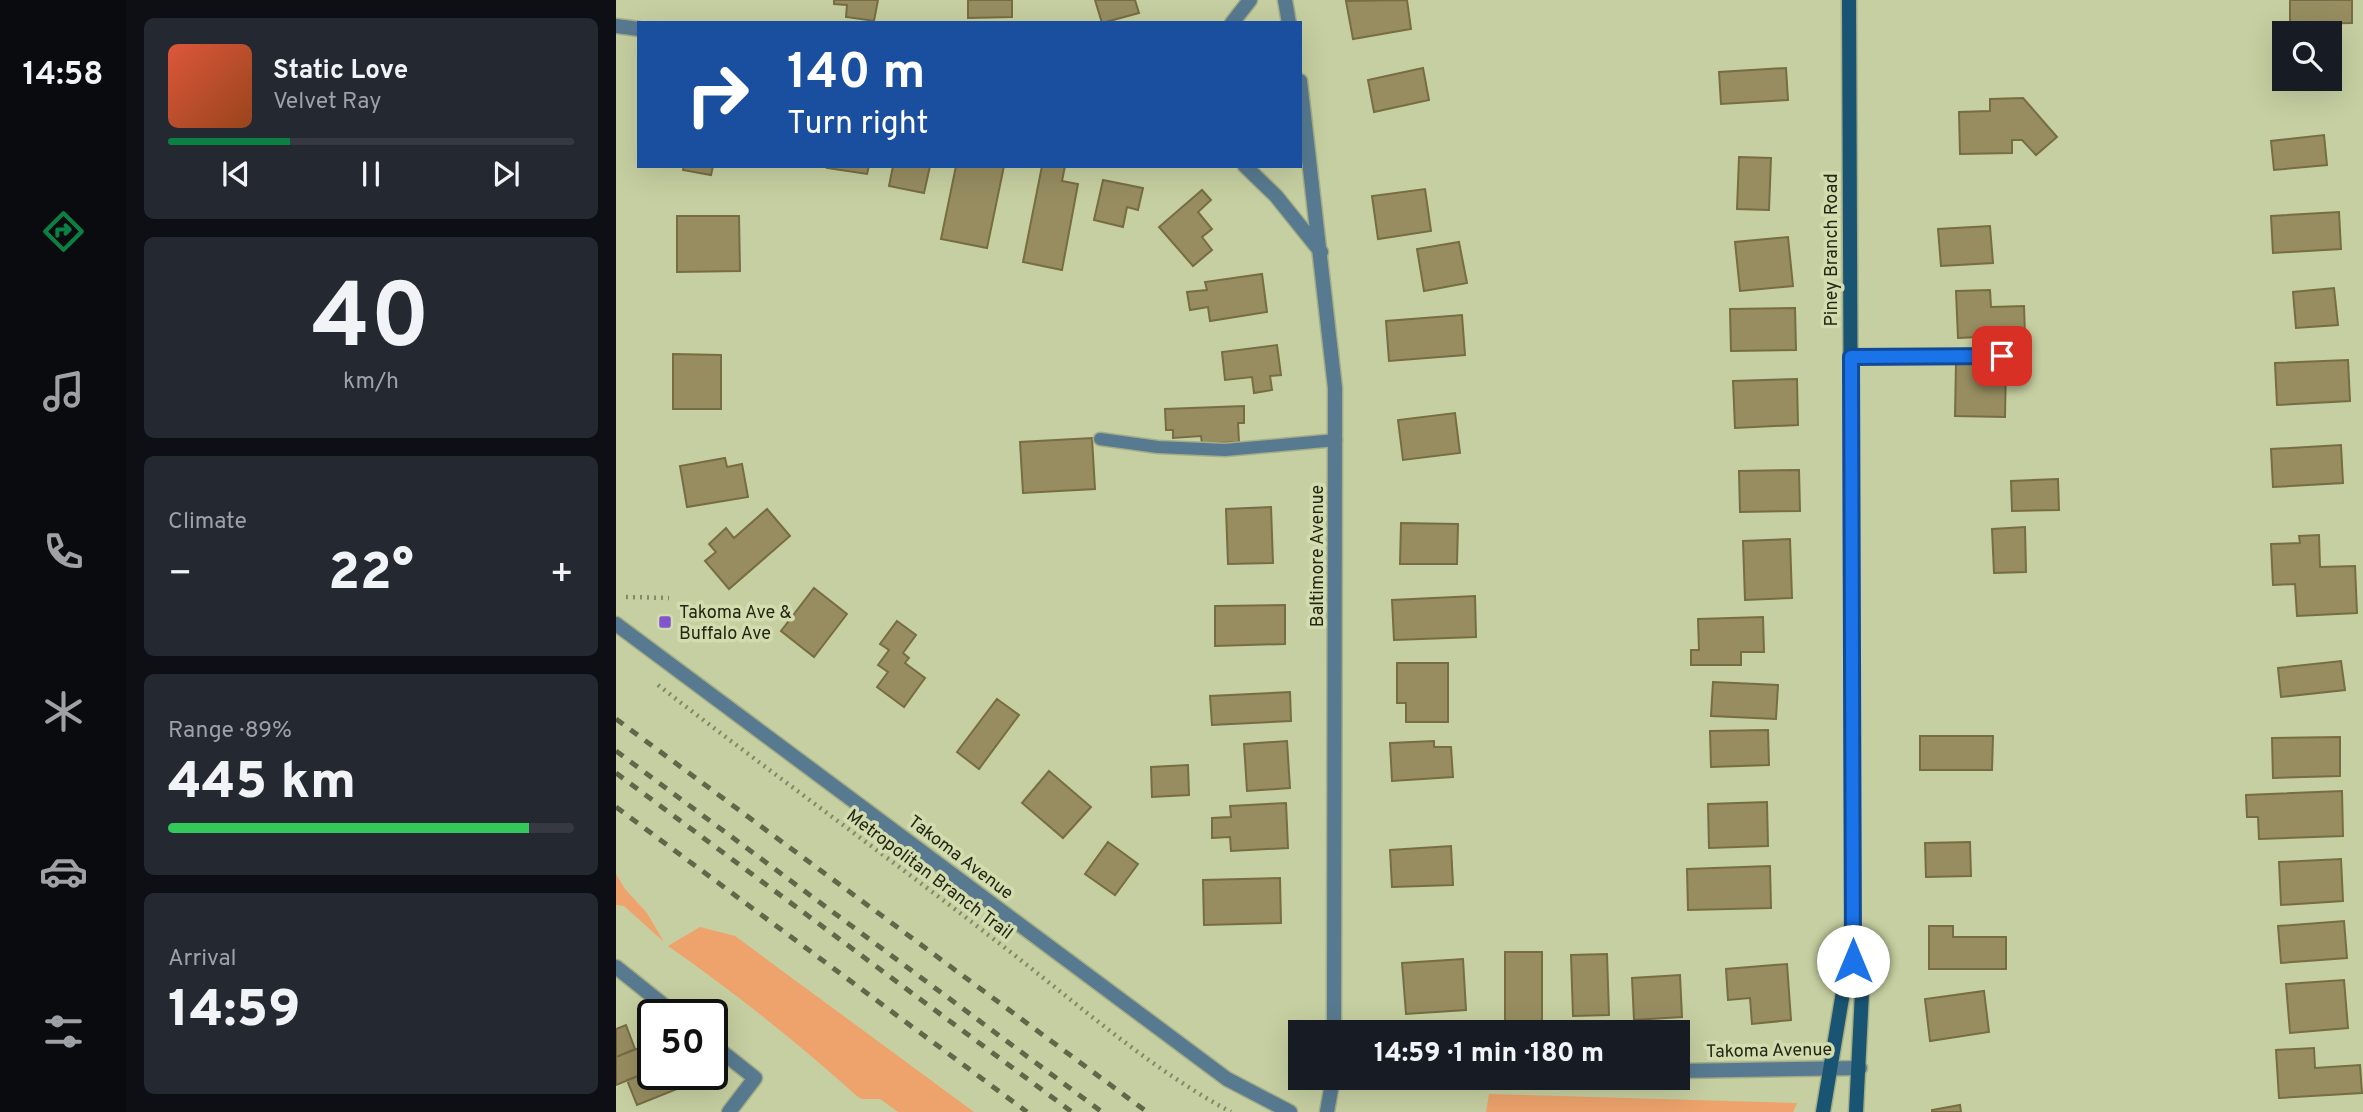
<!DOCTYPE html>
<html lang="en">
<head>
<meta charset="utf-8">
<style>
  body { margin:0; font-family:Overpass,sans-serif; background:#242831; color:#f1f3f6; height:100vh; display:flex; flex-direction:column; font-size:26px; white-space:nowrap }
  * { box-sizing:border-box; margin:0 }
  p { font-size:23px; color:#9ea1a6 }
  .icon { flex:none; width:38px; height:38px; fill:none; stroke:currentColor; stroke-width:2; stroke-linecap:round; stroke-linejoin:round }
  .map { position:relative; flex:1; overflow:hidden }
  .side { display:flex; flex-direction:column; gap:18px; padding:18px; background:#0d0f14; width:490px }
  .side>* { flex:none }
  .banner { position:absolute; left:21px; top:21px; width:665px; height:147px; border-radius:0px; box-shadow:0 7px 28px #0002; background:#1a4fa0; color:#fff; overflow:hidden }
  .controls { position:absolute; left:1656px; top:21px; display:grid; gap:14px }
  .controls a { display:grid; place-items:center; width:70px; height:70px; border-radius:0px; background:#171b24; box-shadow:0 7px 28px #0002; font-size:35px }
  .speed { position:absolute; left:21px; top:999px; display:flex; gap:14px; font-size:35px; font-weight:700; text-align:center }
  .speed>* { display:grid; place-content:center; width:91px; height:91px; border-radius:50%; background:#171b24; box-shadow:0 7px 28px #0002; line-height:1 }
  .speed .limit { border:4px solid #111; border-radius:10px; background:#fff; color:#111 }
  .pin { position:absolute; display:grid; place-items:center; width:60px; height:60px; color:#fff; margin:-30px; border-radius:14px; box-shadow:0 4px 10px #0006 }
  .me { position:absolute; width:77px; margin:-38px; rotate:0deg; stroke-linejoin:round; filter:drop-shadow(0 0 5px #0008) }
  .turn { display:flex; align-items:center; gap:24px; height:147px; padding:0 35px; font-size:32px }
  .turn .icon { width:91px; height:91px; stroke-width:2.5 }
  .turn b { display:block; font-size:49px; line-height:60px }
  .big { font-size:52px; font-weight:800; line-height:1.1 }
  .side .tile { flex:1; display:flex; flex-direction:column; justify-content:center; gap:10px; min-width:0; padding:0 24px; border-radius:10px; background:#242831 }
  .side .dial { align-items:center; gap:0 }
  .dial b { font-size:91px; line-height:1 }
  .song { display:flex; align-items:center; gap:21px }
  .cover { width:84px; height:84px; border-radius:10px; background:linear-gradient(135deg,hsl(10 70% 55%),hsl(20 70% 35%)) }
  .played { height:7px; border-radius:4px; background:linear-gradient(90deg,#0b8043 30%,#363941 30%) }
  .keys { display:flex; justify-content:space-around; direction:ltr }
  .heat { display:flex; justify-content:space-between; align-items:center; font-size:38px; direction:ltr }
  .charge { height:10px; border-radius:5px; background:linear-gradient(90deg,#34c759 89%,#363941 0) }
  .trip { position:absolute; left:672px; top:1020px; width:402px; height:70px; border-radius:0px; background:#171b24; box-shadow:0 7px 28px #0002; font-weight:800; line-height:70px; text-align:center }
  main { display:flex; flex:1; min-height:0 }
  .dock { display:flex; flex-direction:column; width:126px; justify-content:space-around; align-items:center; background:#090b0e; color:#9ea1a6 }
  .dock .icon { width:49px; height:49px }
  .dock .active { color:#0b8043 }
  .dock b { font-size:32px; color:#f1f3f6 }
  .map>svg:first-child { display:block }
  .green { fill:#eea36c }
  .building { fill:#978d61; stroke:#776d42; stroke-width:2 }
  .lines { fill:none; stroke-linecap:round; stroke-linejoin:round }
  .service-casing { stroke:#a5ad85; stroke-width:15 }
  .minor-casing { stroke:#a5ad85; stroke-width:17 }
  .tertiary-casing { stroke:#a5ad85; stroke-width:17 }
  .secondary-casing { stroke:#a5ad85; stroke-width:17 }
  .path { stroke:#828966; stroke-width:4.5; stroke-dasharray:2 5; stroke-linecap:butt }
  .service { stroke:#587a90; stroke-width:12 }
  .minor { stroke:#587a90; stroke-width:14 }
  .tertiary { stroke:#587a90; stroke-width:14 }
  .secondary { stroke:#1a5473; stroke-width:14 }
  .rail { stroke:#62674a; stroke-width:5; stroke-dasharray:9 9; stroke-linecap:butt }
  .route-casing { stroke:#114b97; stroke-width:18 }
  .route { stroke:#1a73e8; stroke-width:12 }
  .poi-dot { fill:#8055ce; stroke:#d3dcae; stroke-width:2.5 }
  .labels { text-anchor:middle; stroke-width:7; stroke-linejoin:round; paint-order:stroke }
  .street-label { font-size:18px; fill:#232614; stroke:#d3dcae }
  .poi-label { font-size:18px; fill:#232614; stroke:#d3dcae; text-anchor:start }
</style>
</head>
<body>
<main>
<nav class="dock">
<b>14:58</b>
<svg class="icon active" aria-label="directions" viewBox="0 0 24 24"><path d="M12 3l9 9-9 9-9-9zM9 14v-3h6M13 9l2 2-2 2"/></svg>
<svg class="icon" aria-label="music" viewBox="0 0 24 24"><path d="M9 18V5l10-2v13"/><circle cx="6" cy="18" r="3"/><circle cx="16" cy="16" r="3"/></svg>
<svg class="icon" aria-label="phone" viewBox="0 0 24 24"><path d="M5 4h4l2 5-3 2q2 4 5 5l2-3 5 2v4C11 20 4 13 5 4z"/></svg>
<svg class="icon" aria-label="climate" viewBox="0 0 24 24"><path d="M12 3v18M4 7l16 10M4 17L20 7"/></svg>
<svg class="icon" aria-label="car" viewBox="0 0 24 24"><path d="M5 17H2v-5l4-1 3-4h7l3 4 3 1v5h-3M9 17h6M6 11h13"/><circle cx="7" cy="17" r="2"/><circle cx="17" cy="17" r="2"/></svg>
<svg class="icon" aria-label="filters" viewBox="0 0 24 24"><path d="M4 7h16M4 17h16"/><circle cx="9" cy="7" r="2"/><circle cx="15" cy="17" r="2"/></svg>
</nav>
<section class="side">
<div class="tile">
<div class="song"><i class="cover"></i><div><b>Static Love</b><p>Velvet Ray</p></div></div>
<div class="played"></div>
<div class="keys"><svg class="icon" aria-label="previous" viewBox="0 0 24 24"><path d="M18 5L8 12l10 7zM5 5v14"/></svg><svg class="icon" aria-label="pause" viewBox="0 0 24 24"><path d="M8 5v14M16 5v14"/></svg><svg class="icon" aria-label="next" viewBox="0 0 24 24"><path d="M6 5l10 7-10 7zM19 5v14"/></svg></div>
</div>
<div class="tile dial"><b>40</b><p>km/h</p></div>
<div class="tile"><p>Climate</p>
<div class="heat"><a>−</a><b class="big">22°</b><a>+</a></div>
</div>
<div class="tile"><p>Range · 89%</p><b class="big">445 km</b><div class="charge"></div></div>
<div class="tile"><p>Arrival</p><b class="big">14:59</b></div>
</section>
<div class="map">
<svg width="1747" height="1112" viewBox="0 0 1747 1112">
  <rect width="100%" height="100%" fill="#c6cfa1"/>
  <path class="green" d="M0,874L9,889L31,913L48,942L8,906L0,905Z
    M84,927L119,936L358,1112H282L264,1099H246L242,1097C182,1043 118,992 52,946Z
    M873,1094L1181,1103L1177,1112H870Z"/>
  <path class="building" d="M218,0H262L258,21L230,17L231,5L218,4Z
    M352,0H396V17L352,18Z
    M479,0H519L523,13L486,23Z
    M791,0L795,29L737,39L730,1Z
    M1674,0H1736V23L1674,24Z
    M807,68L813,100L758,112L752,80Z
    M1170,68L1172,100L1105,104L1103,72Z
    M1407,98L1441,137L1420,155L1406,140H1396V153L1344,154L1343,112L1374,111V99Z
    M1708,135L1711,165L1658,170L1655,141Z
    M1123,157L1155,158L1153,210L1121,209Z
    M68,166H97L95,175L67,170Z
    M212,166H253L251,174L211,168Z
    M277,166H314L308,193L273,186Z
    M340,166H388L371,248L325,239Z
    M426,166H449L446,181L462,184L446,270L407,262Z
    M487,180L527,188L522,210L511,207L507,227L478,220Z
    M809,189L815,231L762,239L756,196Z
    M586,190L595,200L582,212L596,229L586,237L596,250L577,266L543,227Z
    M1723,212L1725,249L1657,253L1655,216Z
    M61,216H123L124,271L61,272Z
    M1374,226L1377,263L1325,266L1322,229Z
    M1172,237L1177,286L1124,291L1119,242Z
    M843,242L851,283L808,291L801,249Z
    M646,274L651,312L594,321L592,307L574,310L571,292L591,290L589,282Z
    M1718,288L1722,325L1680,328L1677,292Z
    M1374,290L1375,307L1408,306L1409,335L1342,338L1340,291Z
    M1179,308L1180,350L1115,351L1114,309Z
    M846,315L849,355L773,361L770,321Z
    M661,345L665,375L654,376L656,390L638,393L636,377L609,380L606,352Z
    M57,354L105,355V409H57Z
    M1732,360L1734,401L1661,405L1659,363Z
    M1340,363L1390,364L1389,417L1339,416Z
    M1181,379L1182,425L1119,428L1117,381Z
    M628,406V423H622L623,442L586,444L585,436L557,438V430H550L549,409Z
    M839,413L844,453L787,460L782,420Z
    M476,438L479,489L407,493L404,442Z
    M1725,445L1727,483L1657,487L1655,449Z
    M109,458L111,467L126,464L132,497L71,507L64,466Z
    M1183,470L1184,511L1124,512L1123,471Z
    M1442,479L1443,510L1396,511L1395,481Z
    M655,507L657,563L612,564L610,509Z
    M151,509L174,536L113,589L89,561L100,552L93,544L110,528L118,538Z
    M785,523L842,524L841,564H784Z
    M1409,527L1410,572L1378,573L1376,529Z
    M1703,535L1704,567L1739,566L1741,613L1681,616L1679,584L1657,585L1655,544L1684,543L1683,536Z
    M1174,539L1176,598L1129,600L1127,541Z
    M198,588L231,614L198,657L165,631Z
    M859,596L860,637L778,640L776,600Z
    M669,605V644L599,646V606Z
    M1147,617L1148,652H1125V665H1075V650H1083L1082,619Z
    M281,621L300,635L287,653L293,658L289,663L309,678L288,707L261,687L272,672L262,665L273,650L264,644Z
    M1725,661L1729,690L1665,697L1662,668Z
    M781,663H832V722H790V703H781Z
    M1097,682L1162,685L1160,719L1095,716Z
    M674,692L675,721L596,725L594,696Z
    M381,699L403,715L363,769L341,752Z
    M1152,730L1153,765L1095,767L1094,731Z
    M1304,736H1377L1376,770H1304Z
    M1724,737V776L1657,778L1656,738Z
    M671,741L674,788L631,791L628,744Z
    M818,741V747H835L837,777L776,781L774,743Z
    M572,765L573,795L536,797L535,767Z
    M433,771L475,807L447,838L406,803Z
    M1726,791L1727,836L1643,839L1642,817H1631L1630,795Z
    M1151,802L1152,846L1093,848L1092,804Z
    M670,803L672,848L615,851L614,837L596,838V818L615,817L614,806Z
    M492,842L522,864L499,895L469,874Z
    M1354,842L1355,876L1310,877L1309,843Z
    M835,846L837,885L776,887L774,850Z
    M1725,859L1727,901L1665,905L1663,862Z
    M1154,866L1155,908L1072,910L1071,869Z
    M664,878L665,923L588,925L587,880Z
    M1728,921L1731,958L1665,963L1662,926Z
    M1313,926H1337V937H1390V969H1313Z
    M889,952H926V1023H889Z
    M991,954L993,1015L957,1016L955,955Z
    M847,959L850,1010L790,1014L786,963Z
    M1171,964L1175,1020L1136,1024L1134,998L1112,1000L1110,969Z
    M1064,975L1066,1017L1018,1020L1016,978Z
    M1728,980L1732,1028L1674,1033L1670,984Z
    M1368,991L1373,1032L1314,1041L1309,999Z
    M10,1025L19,1049L0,1057V1029Z
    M33,1044L37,1053V1070L0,1085V1057Z
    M1698,1048L1699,1068L1744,1065L1746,1093L1663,1098L1660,1050Z
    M37,1070V1074H61L66,1087L21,1105L11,1080Z
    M1344,1105L1345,1112H1316V1110Z"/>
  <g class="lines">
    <g class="service-casing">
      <path id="service" d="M1235,357L1386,356
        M484,439L542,447L609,450L720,440"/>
    </g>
    <g class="minor-casing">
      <path id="minor" d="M669,0L673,23
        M616,23L634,0
        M0,26L23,29
        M684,81L719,388L718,1032
        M629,166L660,196L705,252
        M0,967L60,1015
        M96,1044L139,1078L113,1112
        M1062,1071L1244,1068
        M711,1112L717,1078"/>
    </g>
    <g class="tertiary-casing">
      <path id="tertiary" d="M0,624L611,1079L674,1112"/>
    </g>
    <g class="secondary-casing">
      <path id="secondary" d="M1233,0L1237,961L1246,992L1240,1112
        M1207,1112L1227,992L1237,961"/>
    </g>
    <path class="path" d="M10,597L53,598
      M42,685C155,773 271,856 384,944C460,1002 531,1067 615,1112"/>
    <use href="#service" class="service"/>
    <use href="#minor" class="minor"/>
    <use href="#tertiary" class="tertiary"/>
    <use href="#secondary" class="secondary"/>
    <path class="rail" d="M0,719L531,1112
      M0,751L486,1112
      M0,773L456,1112
      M0,807L411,1112"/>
  </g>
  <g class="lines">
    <g class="route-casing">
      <path id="route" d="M1237,961L1235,357L1386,356"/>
    </g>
    <use href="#route" class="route"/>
  </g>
  <rect class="poi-dot" x="42" y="615" width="14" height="14" rx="3.5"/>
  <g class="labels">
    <g class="street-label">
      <text transform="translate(1215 250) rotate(-90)" y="6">Piney Branch Road</text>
      <text transform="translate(701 556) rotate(-90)" y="6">Baltimore Avenue</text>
      <text transform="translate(345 857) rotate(37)" y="6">Takoma Avenue</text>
      <text transform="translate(314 874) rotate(37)" y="6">Metropolitan Branch Trail</text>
      <text transform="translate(1153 1050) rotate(-1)" y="6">Takoma Avenue</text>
    </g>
    <g class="poi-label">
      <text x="63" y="618">Takoma Ave &amp;<tspan x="63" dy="21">Buffalo Ave</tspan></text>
    </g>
  </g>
</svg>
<div class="controls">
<a><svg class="icon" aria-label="search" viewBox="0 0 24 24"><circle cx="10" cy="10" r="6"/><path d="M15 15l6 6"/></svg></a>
</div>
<div class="speed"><div class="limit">50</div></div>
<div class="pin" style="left:1386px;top:356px;background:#d93025"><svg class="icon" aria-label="arrive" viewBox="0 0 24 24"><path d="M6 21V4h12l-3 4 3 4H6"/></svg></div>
<svg class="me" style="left:1237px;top:961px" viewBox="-20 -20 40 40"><circle r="19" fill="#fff"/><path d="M0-13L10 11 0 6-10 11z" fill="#1a73e8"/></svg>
<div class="trip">14:59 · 1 min · 180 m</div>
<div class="banner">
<div class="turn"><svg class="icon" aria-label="right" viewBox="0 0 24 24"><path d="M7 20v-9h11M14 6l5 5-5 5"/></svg><div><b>140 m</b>Turn right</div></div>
</div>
</div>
</main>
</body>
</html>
